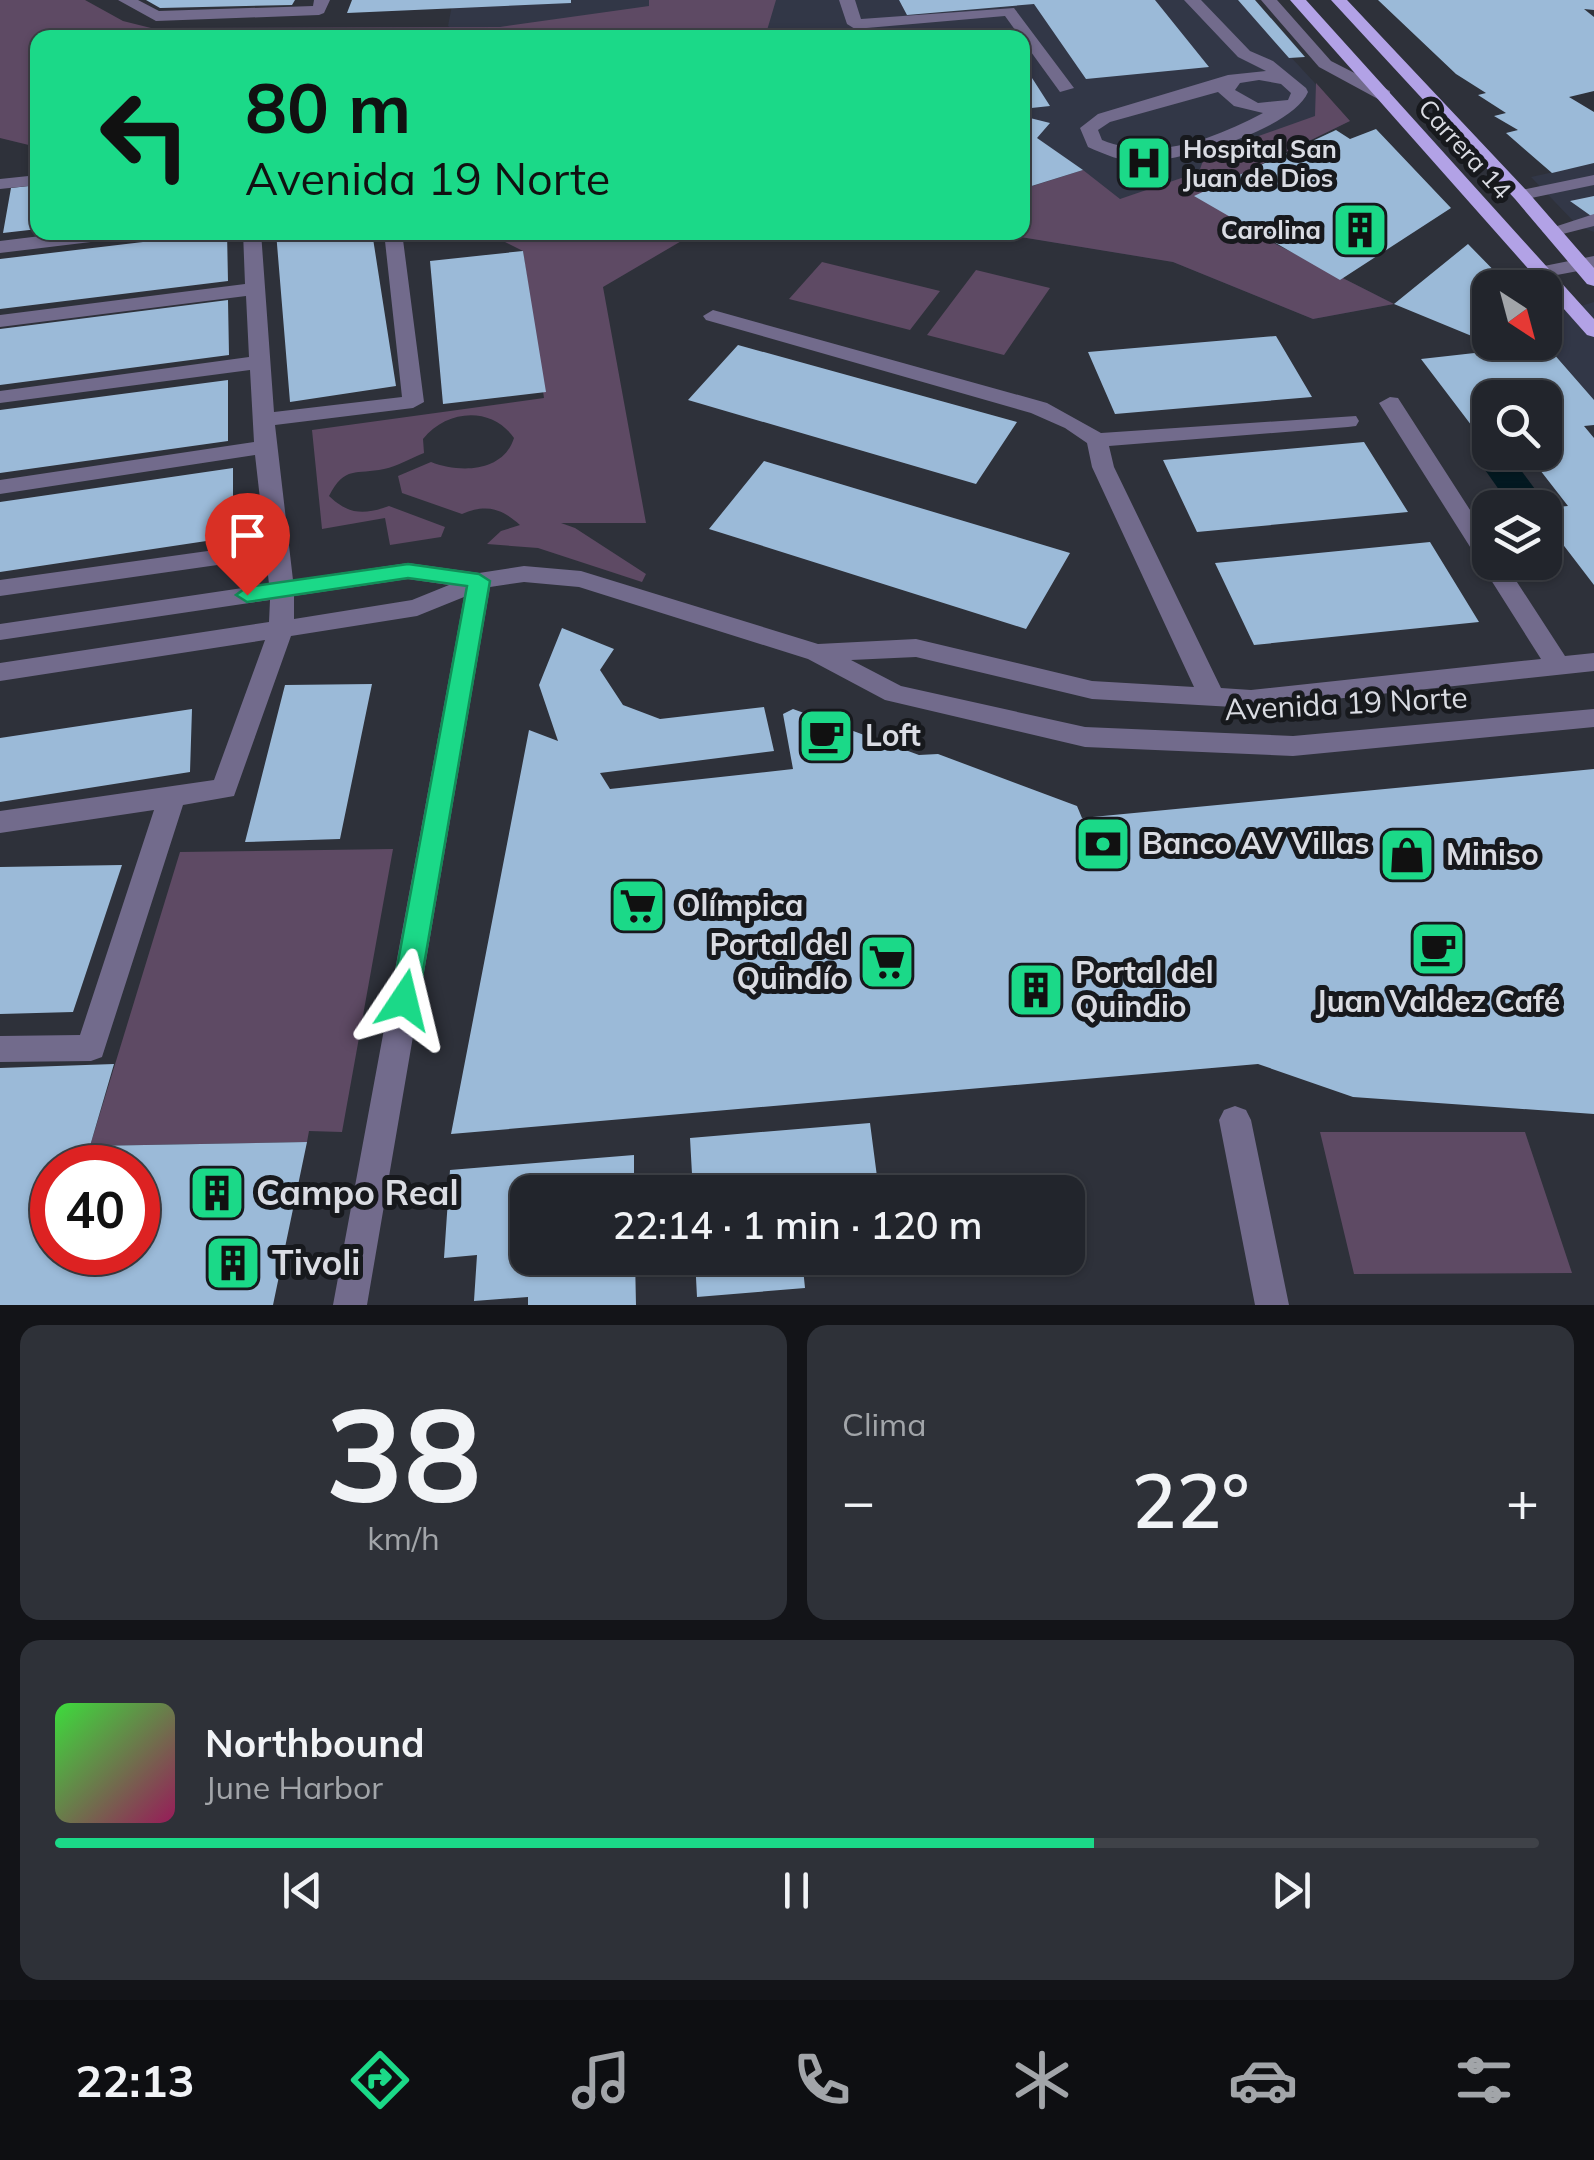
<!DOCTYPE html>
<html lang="es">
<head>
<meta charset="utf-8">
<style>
  body { margin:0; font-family:Mulish,sans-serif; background:#2e3138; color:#f1f3f6; height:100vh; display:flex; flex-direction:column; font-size:38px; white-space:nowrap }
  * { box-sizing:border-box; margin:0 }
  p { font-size:32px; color:#a2a5a9 }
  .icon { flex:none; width:55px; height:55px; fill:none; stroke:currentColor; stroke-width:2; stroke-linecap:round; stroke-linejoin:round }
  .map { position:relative; height:1305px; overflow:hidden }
  .drawer { display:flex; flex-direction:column; gap:20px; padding:20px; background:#131418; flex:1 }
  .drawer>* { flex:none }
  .guide { position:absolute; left:30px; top:30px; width:1000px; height:210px; border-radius:20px; box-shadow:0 2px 8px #0004,0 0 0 2px #3f4248; background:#1bd988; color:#111; overflow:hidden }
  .needle { width:65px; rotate:144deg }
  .controls { position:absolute; left:1472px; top:270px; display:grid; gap:20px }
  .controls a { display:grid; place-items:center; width:90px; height:90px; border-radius:20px; background:#22252c; box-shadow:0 2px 8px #0004,0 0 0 2px #3f4248; font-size:50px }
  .speed { position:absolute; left:30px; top:1145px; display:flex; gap:20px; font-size:50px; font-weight:700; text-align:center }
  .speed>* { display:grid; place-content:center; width:130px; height:130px; border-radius:50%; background:#22252c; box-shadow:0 2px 8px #0004,0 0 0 2px #3f4248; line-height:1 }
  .speed .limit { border:15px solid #d22; background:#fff; color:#111 }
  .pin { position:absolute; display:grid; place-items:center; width:85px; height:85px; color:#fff; margin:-102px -42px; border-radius:50% 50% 50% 0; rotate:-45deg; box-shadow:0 0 10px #0007 }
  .pin .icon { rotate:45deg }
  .me { position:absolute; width:110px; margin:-55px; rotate:10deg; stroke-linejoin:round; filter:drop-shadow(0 0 8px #0008) }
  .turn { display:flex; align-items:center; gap:35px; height:210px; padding:0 50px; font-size:45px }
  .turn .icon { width:130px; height:130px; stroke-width:2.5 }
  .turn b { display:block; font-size:70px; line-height:85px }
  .big { font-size:75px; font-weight:600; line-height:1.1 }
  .drawer .widget { flex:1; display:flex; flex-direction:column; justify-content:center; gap:15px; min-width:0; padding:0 35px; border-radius:20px; background:#2e3138 }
  .drawer .dial { align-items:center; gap:0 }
  .dial b { font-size:130px; line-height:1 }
  .song { display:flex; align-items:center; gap:30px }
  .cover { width:120px; height:120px; border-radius:15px; background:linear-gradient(135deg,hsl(120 70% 55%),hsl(330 70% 35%)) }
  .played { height:10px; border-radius:5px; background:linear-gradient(90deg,#1bd988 70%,#3f4248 70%) }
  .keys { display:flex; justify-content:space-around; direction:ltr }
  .heat { display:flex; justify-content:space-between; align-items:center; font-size:55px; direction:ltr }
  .drawer .tiles { flex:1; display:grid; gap:20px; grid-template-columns:1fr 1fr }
  .widget:last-child { grid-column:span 2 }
  .trip { position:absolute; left:510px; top:1175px; width:575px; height:100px; border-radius:20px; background:#22252c; box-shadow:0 2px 8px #0004,0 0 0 2px #3f4248; font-weight:600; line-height:100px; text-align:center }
  .tab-bar { display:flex; height:160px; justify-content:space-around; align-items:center; background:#0e0f12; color:#a2a5a9 }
  .tab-bar .icon { width:70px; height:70px }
  .tab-bar .selected { color:#1bd988 }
  .tab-bar b { font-size:45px; color:#f1f3f6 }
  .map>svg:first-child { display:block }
  .built { fill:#323747 }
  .green { fill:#5e4a64 }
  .water { fill:#031921 }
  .building { fill:#9bbad8; fill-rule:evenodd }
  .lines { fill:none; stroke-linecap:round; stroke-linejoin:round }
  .minor { fill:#726b8c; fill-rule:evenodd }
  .major { fill:#b2a2e6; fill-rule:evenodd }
  .route { fill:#1bd988; stroke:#128d58; stroke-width:2.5 }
  .labels { text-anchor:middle; stroke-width:10; stroke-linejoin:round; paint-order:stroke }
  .far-poi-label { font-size:25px; font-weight:bold; fill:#dadce3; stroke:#17191d; text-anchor:start }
  .far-street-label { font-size:25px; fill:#dadce3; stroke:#17191d }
  .street-label { font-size:30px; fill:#dadce3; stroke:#17191d }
  .poi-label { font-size:30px; font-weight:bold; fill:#dadce3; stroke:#17191d; text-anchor:start }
  .near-poi-label { font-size:35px; font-weight:bold; fill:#dadce3; stroke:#17191d; text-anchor:start }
</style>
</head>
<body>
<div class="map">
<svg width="1594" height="1305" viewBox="0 0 1594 1305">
  <rect width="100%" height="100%" fill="#2e313a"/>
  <path class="built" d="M453,0H1238L1350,121L1196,196L1242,221L1240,226L1394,304L1313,319L1173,262L997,233L1022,232V38H464L448,26Z
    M1594,163V232L1578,226L1531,177Z
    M1594,302V400L1545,343V317Z"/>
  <path class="green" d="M0,0H85L123,21L151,28L500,27L649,6V0H776L765,37L38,38L37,147L0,138Z
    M1316,83L1350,121L1196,196L1242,221L1240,226L1394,304L1313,319L1173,262L997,233L1022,232L1023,189L1083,170L1120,199L1199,172L1205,155L1315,116Z
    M487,233H695L603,287L646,523H561L575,528L646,574L642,582L538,548L487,544L501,531L520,525C501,508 486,504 462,514L402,493L398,476L431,462C459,473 503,473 514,438C492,406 447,409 423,439L424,453C411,458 398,466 384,469C356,475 345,465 329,496C349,515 364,515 389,506L445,527L441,537L390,545L385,518L322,529L312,430L544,398L523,251Z
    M822,262L940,291L910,330L789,299Z
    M976,270L1050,288L1004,355L927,335Z
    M393,849L342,1132L309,1131L307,1142L90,1146L180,852Z
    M1320,1132H1525L1572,1273L1354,1274Z"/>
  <path class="water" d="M1509,454L1543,500L1509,504L1476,457Z"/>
  <path class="building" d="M146,0H295L292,5L160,8Z
    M352,0H571V3L347,13Z
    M899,0H1155L1209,67L1086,79L1034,4L907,15Z
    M1238,0H1255L1305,57L1289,58Z
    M1378,0H1594V10L1584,9L1594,17V91L1569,97L1594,112V163L1552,173L1506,133L1518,130L1494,116L1506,113L1478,95L1486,93L1456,74Z
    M999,28L1005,38H922V35Z
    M1022,63L1034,81L1050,106L1022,109Z
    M1022,116L1050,123L1037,138L1083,170L1022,189Z
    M1376,129L1451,208L1340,280L1194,196L1336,130L1350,139Z
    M38,185V229L3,233L11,188Z
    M1594,196V218L1570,201Z
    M227,232L228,281L0,309V259Z
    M276,232H372L396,386L290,402Z
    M1468,244L1511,288H1490V332L1479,339L1394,304Z
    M523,251L546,392L443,404L430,261Z
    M228,300L229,355L0,385V329Z
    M1276,336L1312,397L1115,414L1088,352Z
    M738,345L1017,422L976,484L688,400Z
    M1546,345L1594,400V425L1584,426L1594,438V585L1545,521V508L1568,506L1526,452H1545V398H1490V437L1481,438L1421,359Z
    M228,380V441L0,473V410Z
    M1364,442L1408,512L1197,532L1163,460Z
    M764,461L1070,553L1026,629L709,529Z
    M233,468V537L0,572V502Z
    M1430,542L1479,622L1254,645L1215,563Z
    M562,628L614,649L600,670L623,705L660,719L764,707L774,751L600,773L610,789L793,769L783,714L793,709L919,755L938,754L1077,806L1082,818L1594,769V1114L1353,1097L1258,1064L451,1134L529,730L558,741L539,685Z
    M372,684L340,839L245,842L285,685Z
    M192,709L190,772L0,802V738Z
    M122,865L73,1012L0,1014V867Z
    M114,1064L90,1146L307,1142L273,1305H0V1068ZM52,1168H138V1252H52Z
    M870,1123L879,1192H693L690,1138Z
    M634,1155V1192H528V1258H635L636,1305H528V1297L474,1301L477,1255L444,1258L450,1170Z
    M695,1258H802L805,1288L697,1297Z"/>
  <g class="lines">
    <path class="minor" d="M118,0H138L159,11L313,6L314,0H330L324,13L319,15L156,21Z
      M839,0H855L861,19L1014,8L1074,88L1060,92L1005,16L855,29L847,24Z
      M1184,0H1201L1250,51L1273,61L1306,88L1308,92C1292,130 1181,161 1140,162C1122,162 1104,154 1088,147L1080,128L1098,114L1228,75L1266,71L1238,57ZM1259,80L1281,84L1291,93L1288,100L1258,103L1235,90L1240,83ZM1218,92L1234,106L1263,113C1213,139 1156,162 1102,140L1098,130L1110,122Z
      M1261,0H1277L1331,61L1390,91V99H1378L1319,67Z
      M38,175V185L0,189V179Z
      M1594,175V185L1521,200L1512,195L1521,190Z
      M1594,214V226L1551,237L1542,231Z
      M73,232H133L124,238L0,253V241Z
      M243,232H261L274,412L402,397L384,232H402L424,402L413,408L275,425L293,580L408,563L479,573L524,566L581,571L818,644L916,639L1092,681L1194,687L1092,467L1087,443L1065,428L1031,413L706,320L703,316L713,310L1047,403L1101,433L1356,416L1359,421L1356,426L1348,427L1109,446L1114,467L1221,688L1251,690L1541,659L1379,403L1390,397L1398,398L1490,541V562H1504L1565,656L1594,653V671L1251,708L1092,699L916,657L851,660L901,686L1085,727L1293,736L1594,709V727L1293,756L1085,747L885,700L808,659L579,587L524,582L490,587L367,1305H333L464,597L417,616L291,636L234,796L183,805L102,1057L91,1061L0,1062V1036L80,1035L154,810L0,833V811L214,780L265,640L0,681V663L269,622L270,600L0,640V624L269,584L266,558L0,596V580L265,543L255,455L0,494V480L254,442L250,370L0,403V391L249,357L246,296L0,327V315L245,284ZM408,579L449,585L412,600L294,619V596Z
      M1594,256V268L1541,278L1531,272L1534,268Z
      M1235,1106L1246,1110L1251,1120L1289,1305H1255L1219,1120L1224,1110Z"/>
    <path class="major" d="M1290,0H1306L1594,319V337L1587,335Z
      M1331,0H1347L1527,191L1594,268V286L1587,284L1515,199Z"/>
  </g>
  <path class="route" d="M408,564L479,574L490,581L418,1000L414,1008L404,1011L395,1008L391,1000L467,586L408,578L247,602L236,595L247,587Z"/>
  <defs>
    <g id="hospital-square" transform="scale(2.875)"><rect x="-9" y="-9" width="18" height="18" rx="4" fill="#1bd988" stroke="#17191d"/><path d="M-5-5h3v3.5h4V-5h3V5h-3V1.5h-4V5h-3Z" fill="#111"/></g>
    <g id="building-square" transform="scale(2.875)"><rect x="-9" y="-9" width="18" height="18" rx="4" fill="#1bd988" stroke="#17191d"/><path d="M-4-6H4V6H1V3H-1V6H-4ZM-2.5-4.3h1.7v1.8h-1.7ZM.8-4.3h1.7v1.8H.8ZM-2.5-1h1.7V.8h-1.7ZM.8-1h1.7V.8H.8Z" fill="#111"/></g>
    <g id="cafe-square" transform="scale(2.875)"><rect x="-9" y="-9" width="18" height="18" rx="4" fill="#1bd988" stroke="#17191d"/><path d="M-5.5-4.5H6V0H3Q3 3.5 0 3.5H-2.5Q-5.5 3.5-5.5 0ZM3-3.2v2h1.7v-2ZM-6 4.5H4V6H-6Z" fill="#111"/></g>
    <g id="bank-square" transform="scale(2.875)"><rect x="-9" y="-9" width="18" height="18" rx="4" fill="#1bd988" stroke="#17191d"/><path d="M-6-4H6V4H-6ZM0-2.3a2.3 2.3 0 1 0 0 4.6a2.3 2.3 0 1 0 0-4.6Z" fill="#111"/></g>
    <g id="shop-square" transform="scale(2.875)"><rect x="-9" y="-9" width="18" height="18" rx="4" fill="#1bd988" stroke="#17191d"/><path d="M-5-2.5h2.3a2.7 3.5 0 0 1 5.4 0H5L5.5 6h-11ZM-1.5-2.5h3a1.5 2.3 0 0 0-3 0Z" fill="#111"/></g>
    <g id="supermarket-square" transform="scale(2.875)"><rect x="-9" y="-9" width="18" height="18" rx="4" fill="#1bd988" stroke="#17191d"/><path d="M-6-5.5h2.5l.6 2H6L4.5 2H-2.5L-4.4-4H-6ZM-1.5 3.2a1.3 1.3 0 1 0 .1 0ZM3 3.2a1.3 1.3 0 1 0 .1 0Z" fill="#111"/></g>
  </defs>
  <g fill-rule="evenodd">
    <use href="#hospital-square" x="1144" y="163"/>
    <use href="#building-square" x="1360" y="230"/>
    <use href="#cafe-square" x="826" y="736"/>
    <use href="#bank-square" x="1103" y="844"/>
    <use href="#shop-square" x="1407" y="855"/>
    <use href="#supermarket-square" x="638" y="906"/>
    <use href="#cafe-square" x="1438" y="949"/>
    <use href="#supermarket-square" x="887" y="962"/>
    <use href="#building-square" x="1036" y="990"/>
    <use href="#building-square" x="217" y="1193"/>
    <use href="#building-square" x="233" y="1263"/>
  </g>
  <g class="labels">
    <g class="far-poi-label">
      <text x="1183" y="158">Hospital San<tspan x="1183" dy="29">Juan de Dios</tspan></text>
      <text x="1321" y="239" text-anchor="end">Carolina</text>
    </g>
    <g class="far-street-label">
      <text transform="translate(1465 149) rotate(48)" y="9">Carrera 14</text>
    </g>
    <g class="street-label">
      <text transform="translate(1346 704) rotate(-3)" y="10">Avenida 19 Norte</text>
    </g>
    <g class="poi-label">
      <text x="865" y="746">Loft</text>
      <text x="1142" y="854">Banco AV Villas</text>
      <text x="1446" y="865">Miniso</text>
      <text x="677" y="916">Olímpica</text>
      <text x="848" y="955" text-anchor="end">Portal del<tspan x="848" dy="34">Quindío</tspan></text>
      <text x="1075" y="983">Portal del<tspan x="1075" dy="34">Quindio</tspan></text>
      <text x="1438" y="1012" text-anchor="middle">Juan Valdez Café</text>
    </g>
    <g class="near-poi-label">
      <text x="256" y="1205">Campo Real</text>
      <text x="272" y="1275">Tivoli</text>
    </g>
  </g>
</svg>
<div class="controls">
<a><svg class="needle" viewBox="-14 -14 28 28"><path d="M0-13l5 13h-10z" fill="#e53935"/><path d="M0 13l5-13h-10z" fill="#a2a5a9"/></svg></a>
<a><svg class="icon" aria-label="search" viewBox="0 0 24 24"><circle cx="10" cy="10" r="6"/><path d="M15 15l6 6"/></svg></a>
<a><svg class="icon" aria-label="layers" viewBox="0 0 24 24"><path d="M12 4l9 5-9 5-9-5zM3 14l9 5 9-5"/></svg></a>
</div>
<div class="speed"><div class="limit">40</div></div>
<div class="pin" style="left:247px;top:595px;background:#d93025"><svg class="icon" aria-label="arrive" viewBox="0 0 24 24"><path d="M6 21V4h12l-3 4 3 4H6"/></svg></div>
<svg class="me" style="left:404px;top:1000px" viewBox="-20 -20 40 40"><path d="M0-17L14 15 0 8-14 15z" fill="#1bd988" stroke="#fff" stroke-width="4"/></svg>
<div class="trip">22:14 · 1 min · 120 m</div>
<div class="guide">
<div class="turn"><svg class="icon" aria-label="left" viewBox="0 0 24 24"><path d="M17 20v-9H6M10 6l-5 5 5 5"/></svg><div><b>80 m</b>Avenida 19 Norte</div></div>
</div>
</div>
<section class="drawer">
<div class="tiles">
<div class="widget dial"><b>38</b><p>km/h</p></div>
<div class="widget"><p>Clima</p>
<div class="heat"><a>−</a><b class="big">22°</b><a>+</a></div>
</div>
<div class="widget">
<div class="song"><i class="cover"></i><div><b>Northbound</b><p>June Harbor</p></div></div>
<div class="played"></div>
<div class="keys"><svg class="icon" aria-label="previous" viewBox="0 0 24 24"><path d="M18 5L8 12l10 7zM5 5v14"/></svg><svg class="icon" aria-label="pause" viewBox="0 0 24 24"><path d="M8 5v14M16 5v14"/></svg><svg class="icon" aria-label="next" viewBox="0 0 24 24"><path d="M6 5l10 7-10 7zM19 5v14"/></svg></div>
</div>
</div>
</section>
<nav class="tab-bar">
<b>22:13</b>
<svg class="icon selected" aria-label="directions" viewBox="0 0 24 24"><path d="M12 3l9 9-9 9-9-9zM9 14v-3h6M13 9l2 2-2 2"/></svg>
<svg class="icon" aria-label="music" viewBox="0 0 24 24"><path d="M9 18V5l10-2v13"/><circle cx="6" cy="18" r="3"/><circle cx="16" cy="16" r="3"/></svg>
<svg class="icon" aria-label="phone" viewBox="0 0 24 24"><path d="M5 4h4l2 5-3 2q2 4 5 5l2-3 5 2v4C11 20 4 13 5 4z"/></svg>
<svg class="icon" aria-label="climate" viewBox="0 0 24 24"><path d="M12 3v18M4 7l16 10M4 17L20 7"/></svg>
<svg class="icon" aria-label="car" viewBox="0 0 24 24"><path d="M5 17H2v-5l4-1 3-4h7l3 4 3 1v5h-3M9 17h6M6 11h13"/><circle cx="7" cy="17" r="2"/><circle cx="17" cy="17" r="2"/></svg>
<svg class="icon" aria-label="filters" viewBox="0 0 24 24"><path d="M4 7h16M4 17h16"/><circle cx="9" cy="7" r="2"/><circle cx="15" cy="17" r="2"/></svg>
</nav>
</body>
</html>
